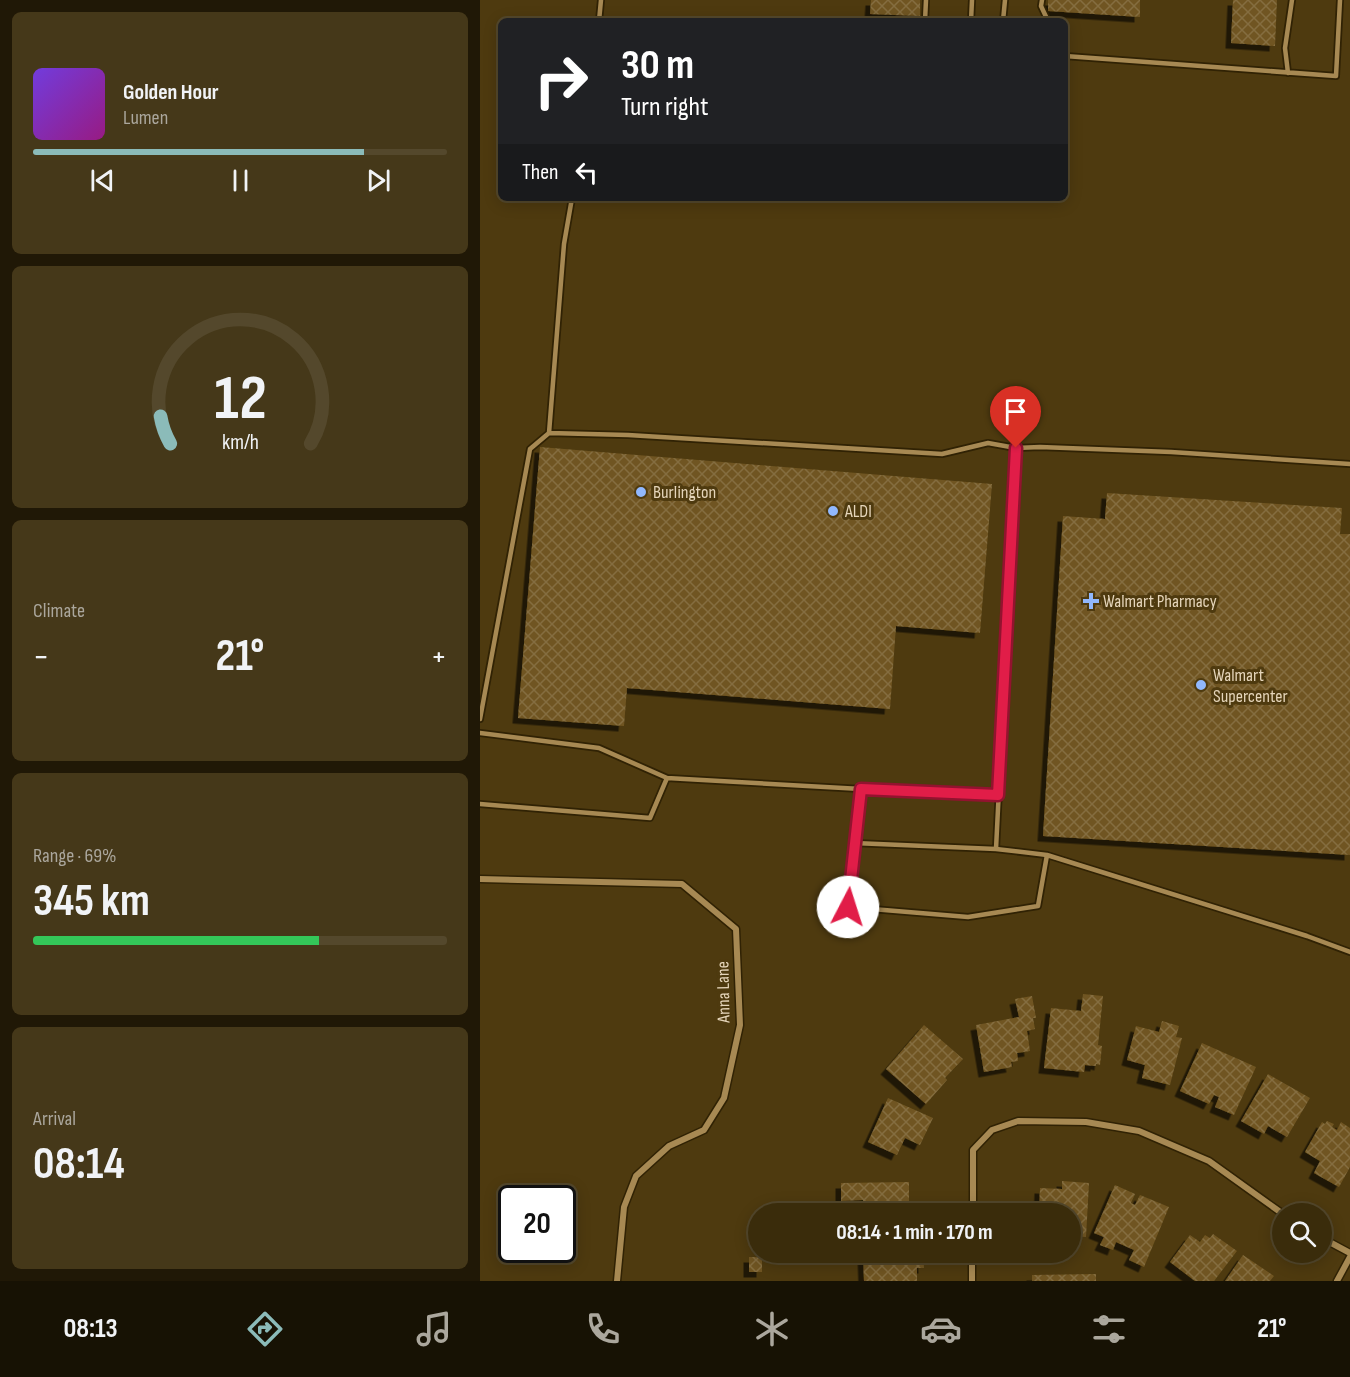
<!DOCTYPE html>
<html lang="en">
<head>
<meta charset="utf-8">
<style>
  body { margin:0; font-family:"Sofia Sans Condensed",sans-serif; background:#453819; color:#f1f3f6; height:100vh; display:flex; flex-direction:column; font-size:22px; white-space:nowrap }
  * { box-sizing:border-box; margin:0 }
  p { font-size:20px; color:#aba79d }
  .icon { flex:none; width:33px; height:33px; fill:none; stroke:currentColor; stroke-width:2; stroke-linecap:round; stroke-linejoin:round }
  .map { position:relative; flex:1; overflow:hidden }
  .panel { display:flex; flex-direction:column; gap:12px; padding:12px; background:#201806; width:480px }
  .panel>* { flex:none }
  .top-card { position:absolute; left:18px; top:18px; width:570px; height:183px; border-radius:9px; box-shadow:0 3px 15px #0003,0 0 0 2px #54482c; background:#202124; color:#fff; overflow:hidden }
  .controls { position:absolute; left:792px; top:1203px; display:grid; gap:12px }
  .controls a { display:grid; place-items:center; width:60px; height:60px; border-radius:50%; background:#3a2c0b; box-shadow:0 3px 15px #0003,0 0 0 2px #54482c; font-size:30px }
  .speed { position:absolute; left:18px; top:1185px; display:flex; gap:12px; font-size:30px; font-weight:700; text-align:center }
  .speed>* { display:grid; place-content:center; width:78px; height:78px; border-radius:50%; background:#3a2c0b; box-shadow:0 3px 15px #0003,0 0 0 2px #54482c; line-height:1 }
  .speed .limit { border:3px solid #111; border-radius:9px; background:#fff; color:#111 }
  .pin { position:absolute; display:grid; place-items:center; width:51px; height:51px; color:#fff; margin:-62px -26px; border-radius:50% 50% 50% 0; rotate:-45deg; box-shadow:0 0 6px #0007 }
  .pin .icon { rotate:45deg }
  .me { position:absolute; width:66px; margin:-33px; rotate:5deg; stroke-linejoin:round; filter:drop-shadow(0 0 4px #0008) }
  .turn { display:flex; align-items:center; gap:21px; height:126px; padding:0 24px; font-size:27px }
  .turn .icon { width:78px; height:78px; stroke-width:2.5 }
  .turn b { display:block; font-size:42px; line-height:51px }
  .then { display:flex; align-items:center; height:57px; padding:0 24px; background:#0003; gap:12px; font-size:22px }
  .big { font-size:45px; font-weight:700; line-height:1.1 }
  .panel .widget { flex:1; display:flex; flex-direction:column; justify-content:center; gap:9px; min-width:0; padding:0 21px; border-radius:9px; background:#453819 }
  .panel .dial { align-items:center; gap:0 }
  .dial svg { height:156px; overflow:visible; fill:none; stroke:#54482c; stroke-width:7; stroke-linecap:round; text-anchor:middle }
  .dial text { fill:#f1f3f6; stroke:none }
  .song { display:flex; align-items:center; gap:18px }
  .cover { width:72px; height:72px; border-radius:9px; background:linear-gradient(135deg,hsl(260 70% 55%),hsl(310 70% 35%)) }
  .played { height:6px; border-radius:3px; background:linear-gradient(90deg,#8bbbb9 80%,#54482c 80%) }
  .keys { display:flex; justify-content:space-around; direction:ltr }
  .heat { display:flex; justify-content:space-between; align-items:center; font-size:33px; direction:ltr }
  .charge { height:9px; border-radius:4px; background:linear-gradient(90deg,#34c759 69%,#54482c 0) }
  .trip { position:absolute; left:268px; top:1203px; width:333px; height:60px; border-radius:30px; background:#3a2c0b; box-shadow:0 3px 15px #0003,0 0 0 2px #54482c; font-weight:700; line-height:60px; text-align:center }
  .tabs { display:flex; height:96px; justify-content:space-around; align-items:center; background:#171204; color:#aba79d }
  .tabs .icon { width:42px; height:42px }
  .tabs .selected { color:#8bbbb9 }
  .tabs b { font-size:27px; color:#f1f3f6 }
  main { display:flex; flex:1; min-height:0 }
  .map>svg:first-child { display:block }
  .building { fill:url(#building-cross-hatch); filter:url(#shadow) }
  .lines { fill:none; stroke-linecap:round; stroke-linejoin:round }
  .service-casing { stroke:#302204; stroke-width:8 }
  .minor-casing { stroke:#302204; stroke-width:9 }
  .service { stroke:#a78953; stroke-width:4.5 }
  .minor { stroke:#a78953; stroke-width:6 }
  .route-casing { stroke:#92132f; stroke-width:15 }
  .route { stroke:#e11d48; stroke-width:10 }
  .poi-dot { fill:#91b8fd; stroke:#4e3a0f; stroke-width:2 }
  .labels { text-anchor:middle; stroke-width:6; stroke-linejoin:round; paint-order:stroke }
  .poi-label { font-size:18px; fill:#e5d5ba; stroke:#4e3a0f; text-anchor:start }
  .street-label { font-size:18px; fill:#e5d5ba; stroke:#4e3a0f }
</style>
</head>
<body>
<main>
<section class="panel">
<div class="widget">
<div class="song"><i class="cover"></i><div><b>Golden Hour</b><p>Lumen</p></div></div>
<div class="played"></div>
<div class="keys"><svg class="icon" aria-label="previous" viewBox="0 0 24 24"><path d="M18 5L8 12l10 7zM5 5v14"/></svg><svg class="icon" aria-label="pause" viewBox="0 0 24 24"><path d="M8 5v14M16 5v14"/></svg><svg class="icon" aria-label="next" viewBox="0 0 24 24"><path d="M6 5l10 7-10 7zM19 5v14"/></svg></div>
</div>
<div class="widget dial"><svg viewBox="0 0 100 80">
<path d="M14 69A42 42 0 1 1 86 69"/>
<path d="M14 69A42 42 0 0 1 9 55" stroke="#8bbbb9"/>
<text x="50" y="56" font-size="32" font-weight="700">12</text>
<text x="50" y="72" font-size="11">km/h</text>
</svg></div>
<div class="widget"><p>Climate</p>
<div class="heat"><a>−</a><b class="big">21°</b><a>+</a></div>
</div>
<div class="widget"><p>Range · 69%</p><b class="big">345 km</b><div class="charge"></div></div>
<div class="widget"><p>Arrival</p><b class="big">08:14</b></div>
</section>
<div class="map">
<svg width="870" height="1281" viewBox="0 0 870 1281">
  <defs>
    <pattern id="building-cross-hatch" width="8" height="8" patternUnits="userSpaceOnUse" patternTransform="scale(1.5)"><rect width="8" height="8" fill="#705521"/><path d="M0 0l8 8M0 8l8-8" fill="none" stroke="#846d3f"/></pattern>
    <filter id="shadow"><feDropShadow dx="-5.5" dy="5.5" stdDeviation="0" flood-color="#0009"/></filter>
  </defs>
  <rect width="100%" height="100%" fill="#4e3a0f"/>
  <path class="building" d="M391,0H440V16L390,14Z
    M568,0H660V17L568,11Z
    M753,0H797L795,46L751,43Z
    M60,447L512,484L500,633L416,626L410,709L147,688L144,726L38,718Z
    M627,493L862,508L860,534H870V855L563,836L583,516L625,519Z
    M603,994L623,996L618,1045L622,1046L620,1065L616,1064V1066L605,1065L604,1072L564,1068L571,1008L601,1011Z
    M552,996L556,1018H553L555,1029L547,1031L550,1051L537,1053L538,1061L531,1062L532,1067L504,1072L496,1025L539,1017L535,999Z
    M682,1021L699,1026L696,1037L702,1038L690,1085L662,1078L665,1065L647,1060L656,1026L679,1032Z
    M444,1025L483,1059L465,1078L467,1080L446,1104L406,1069Z
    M722,1043L776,1067L754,1115L735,1107L739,1097L734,1095L729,1104L700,1091Z
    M788,1074L830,1098L807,1137L788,1126L784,1134L761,1121Z
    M408,1098L453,1118L440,1145L425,1138L417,1155L388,1142Z
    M847,1121L854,1124L852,1127L857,1130L861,1122L870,1128V1167L859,1187L834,1173L840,1161L825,1152L842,1122L845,1124Z
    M582,1181L609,1183L606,1237L591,1236V1214H559L560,1188L582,1189Z
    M429,1182V1205H437L438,1214H384L383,1200L361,1201V1183Z
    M635,1185L655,1194L651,1203L655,1205L660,1195L689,1207L664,1267L649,1260L654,1250L636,1242L633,1250L620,1245L624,1237L614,1233Z
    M733,1234L757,1251L734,1281H715L690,1262L710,1235L720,1242L725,1235L730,1238Z
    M383,1252H443L444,1268H437V1281H384Z
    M763,1255L794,1276L790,1281H745Z
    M269,1257H282V1272H269Z
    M616,1274V1281H552V1275Z"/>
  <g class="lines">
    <g class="service-casing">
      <path id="service" d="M562,0L561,6L568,21
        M119,21L121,0
        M445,21L446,0
        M491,21L492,0
        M523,21L525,0
        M585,56L856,76L860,0
        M808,73L805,48L812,0
        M92,198L84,244L69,433L148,435L462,454L508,443L536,448L560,447L691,452L870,464
        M0,719L50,449L69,433
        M0,733L119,748L187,778
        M518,795L381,789L368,907L488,917L558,906L567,855L516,849L536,448
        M0,804L170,818L187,778L381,789
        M374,843L516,849
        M567,855L827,936L870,952"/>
    </g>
    <g class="minor-casing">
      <path id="minor" d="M0,879L202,884L256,929L260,1025L244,1098L224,1130L189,1146L156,1176L144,1207L137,1281
        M493,1214V1150L512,1130L538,1121L606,1122L659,1131L729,1161L803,1214
        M842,1238L870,1253
        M492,1281V1252
        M857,1281L870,1257"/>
    </g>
    <use href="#service" class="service"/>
    <use href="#minor" class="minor"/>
  </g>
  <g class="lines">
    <g class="route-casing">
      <path id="route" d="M368,907L381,789L518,795L536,448"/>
    </g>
    <use href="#route" class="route"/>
  </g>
  <g class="poi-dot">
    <circle cx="161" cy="492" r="6"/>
    <circle cx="353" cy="511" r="6"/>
    <path d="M608 592h6v6h6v6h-6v6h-6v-6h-6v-6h6z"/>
    <circle cx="721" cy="685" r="6"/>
  </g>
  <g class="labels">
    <g class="poi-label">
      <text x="173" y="498">Burlington</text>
      <text x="365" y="517">ALDI</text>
      <text x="623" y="607">Walmart Pharmacy</text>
      <text x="733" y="681">Walmart<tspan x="733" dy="21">Supercenter</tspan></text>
    </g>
    <g class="street-label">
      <text transform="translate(243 992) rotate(-91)" y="6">Anna Lane</text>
    </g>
  </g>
</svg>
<div class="controls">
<a><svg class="icon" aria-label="search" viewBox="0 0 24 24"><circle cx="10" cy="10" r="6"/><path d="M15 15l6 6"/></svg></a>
</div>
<div class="speed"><div class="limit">20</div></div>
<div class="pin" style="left:536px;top:448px;background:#d93025"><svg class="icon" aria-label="arrive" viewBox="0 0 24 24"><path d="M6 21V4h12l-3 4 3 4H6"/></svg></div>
<svg class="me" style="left:368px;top:907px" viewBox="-20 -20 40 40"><circle r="19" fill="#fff"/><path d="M0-13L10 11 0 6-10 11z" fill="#e11d48"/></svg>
<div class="trip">08:14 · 1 min · 170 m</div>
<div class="top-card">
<div class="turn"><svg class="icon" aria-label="right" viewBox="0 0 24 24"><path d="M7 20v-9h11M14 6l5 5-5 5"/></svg><div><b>30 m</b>Turn right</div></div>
<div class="then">Then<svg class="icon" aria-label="left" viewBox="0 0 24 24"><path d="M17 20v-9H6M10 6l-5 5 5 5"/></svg></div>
</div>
</div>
</main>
<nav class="tabs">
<b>08:13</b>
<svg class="icon selected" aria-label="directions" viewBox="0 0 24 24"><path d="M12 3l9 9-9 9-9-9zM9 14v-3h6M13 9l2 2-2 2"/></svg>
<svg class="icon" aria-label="music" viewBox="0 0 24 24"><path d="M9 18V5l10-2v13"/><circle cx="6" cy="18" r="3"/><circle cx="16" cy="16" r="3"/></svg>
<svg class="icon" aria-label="phone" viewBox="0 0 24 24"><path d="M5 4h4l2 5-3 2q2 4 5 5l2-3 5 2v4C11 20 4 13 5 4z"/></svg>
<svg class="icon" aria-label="climate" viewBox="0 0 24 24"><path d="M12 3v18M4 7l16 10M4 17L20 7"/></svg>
<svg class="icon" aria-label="car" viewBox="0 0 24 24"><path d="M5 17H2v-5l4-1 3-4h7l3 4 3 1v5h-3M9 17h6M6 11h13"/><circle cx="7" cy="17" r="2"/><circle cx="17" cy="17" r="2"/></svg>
<svg class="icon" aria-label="filters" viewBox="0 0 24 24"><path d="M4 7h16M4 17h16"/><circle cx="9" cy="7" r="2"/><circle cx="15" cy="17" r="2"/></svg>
<b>21°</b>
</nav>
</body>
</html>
